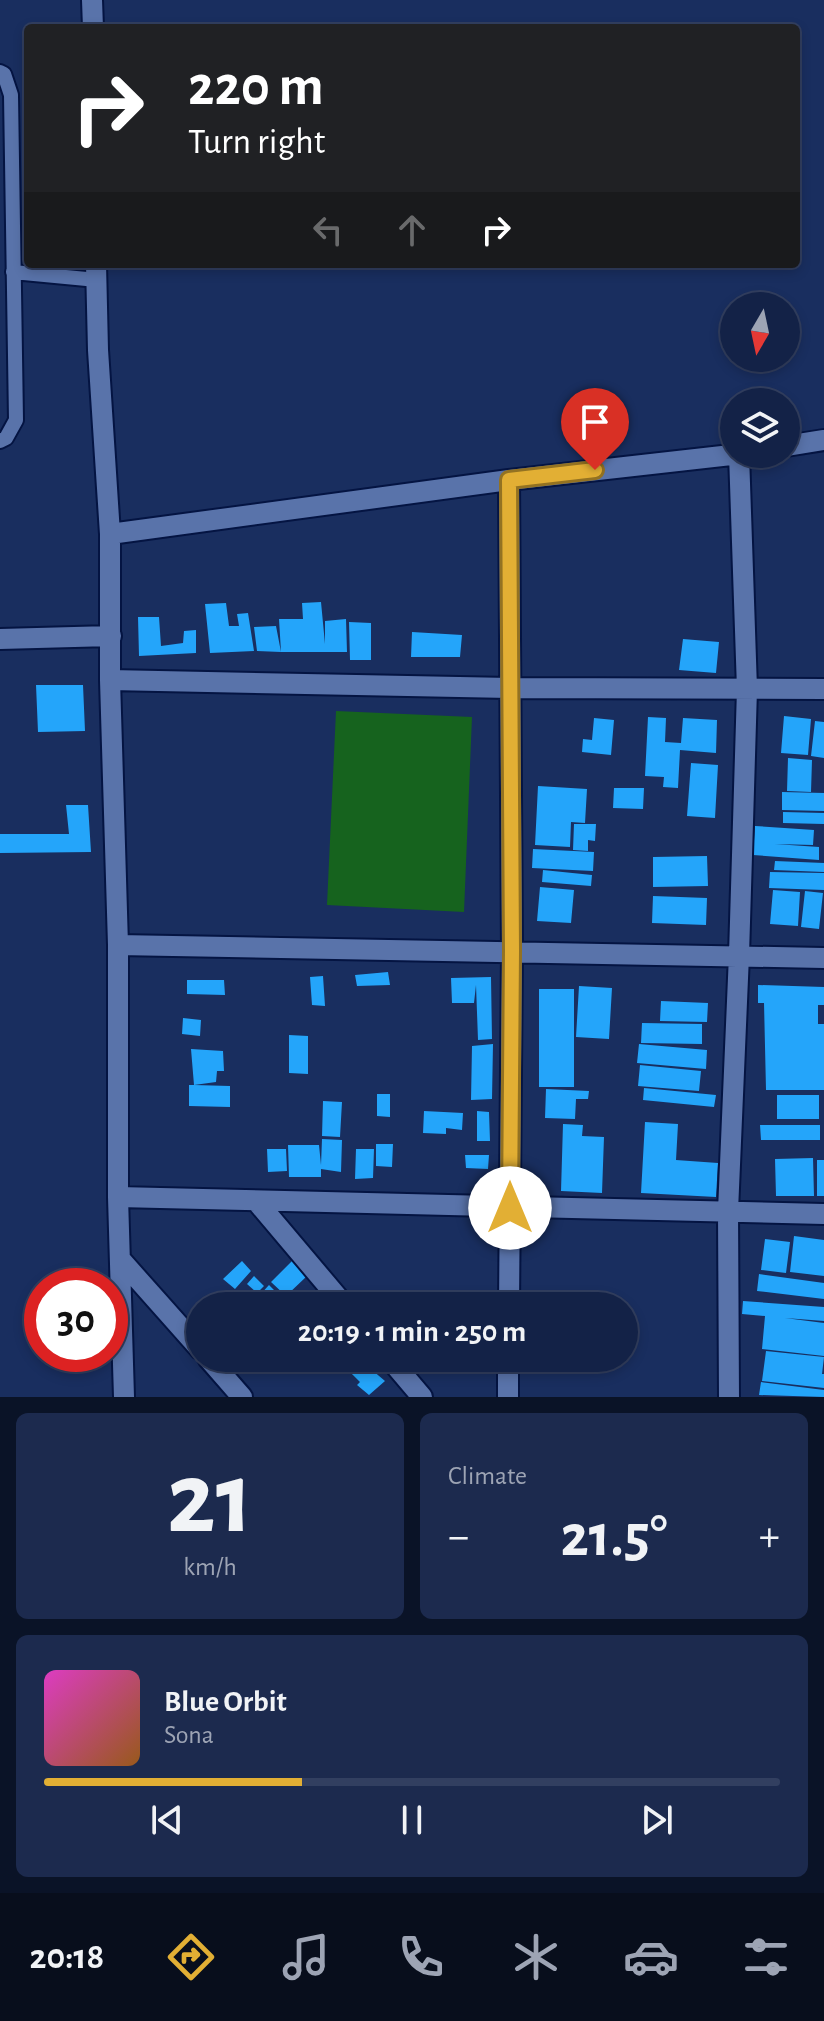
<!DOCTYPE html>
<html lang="en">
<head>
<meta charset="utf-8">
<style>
  body { margin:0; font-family:"Alegreya Sans",sans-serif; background:#1c2a4e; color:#f1f3f6; height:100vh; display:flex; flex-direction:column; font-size:30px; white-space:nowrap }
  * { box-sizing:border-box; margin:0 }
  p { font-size:26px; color:#9da4b4 }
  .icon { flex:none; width:44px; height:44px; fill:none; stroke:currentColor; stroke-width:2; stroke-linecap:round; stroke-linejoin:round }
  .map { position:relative; height:1397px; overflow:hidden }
  .drawer { display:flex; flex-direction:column; gap:16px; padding:16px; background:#0a1327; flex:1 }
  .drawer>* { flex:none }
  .top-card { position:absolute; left:24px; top:24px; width:776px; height:244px; border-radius:8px; box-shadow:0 4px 12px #0003,0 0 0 2px #323f60; background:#202124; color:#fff; overflow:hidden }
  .needle { width:52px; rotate:189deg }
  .controls { position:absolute; left:720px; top:292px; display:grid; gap:16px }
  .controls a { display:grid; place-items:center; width:80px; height:80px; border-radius:50%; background:#132247; box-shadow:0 4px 12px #0003,0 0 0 2px #323f60; font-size:40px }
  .speed { position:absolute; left:24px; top:1268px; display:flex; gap:16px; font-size:40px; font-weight:700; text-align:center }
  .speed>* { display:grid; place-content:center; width:104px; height:104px; border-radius:50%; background:#132247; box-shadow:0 4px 12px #0003,0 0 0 2px #323f60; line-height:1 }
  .speed .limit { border:12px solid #d22; background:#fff; color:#111 }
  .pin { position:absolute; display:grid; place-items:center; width:68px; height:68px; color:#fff; margin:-82px -34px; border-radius:50% 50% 50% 0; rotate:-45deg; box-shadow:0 0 8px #0007 }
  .pin .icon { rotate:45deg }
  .me { position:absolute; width:88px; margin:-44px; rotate:0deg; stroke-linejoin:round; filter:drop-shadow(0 0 6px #0008) }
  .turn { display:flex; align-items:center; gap:28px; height:168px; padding:0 32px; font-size:36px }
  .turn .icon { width:104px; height:104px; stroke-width:2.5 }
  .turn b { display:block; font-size:56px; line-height:68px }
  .lanes { display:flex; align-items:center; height:76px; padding:0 32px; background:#0003; justify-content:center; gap:40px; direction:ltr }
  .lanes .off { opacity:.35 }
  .big { font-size:60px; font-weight:700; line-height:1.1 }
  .drawer .tile { flex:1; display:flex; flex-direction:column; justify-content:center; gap:12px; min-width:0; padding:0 28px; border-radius:12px; background:#1c2a4e }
  .drawer .dial { align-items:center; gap:0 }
  .dial b { font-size:104px; line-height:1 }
  .song { display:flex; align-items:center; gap:24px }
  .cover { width:96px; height:96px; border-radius:12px; background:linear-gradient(135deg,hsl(310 70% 55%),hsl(30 70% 35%)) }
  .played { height:8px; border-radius:4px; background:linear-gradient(90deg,#e2af34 35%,#323f60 35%) }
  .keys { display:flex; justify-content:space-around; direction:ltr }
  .heat { display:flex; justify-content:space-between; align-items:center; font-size:44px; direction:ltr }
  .drawer .tiles { flex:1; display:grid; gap:16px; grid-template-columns:1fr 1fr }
  .tile:last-child { grid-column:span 2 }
  .trip { position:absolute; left:186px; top:1292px; width:452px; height:80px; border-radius:40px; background:#132247; box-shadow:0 4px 12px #0003,0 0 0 2px #323f60; font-weight:700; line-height:80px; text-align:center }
  .dock { display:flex; height:128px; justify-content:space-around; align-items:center; background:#080e1c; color:#9da4b4 }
  .dock .icon { width:56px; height:56px }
  .dock .current { color:#e2af34 }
  .dock b { font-size:36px; color:#f1f3f6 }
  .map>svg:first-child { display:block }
  .green { fill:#16631e }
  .building { fill:#24a5fa }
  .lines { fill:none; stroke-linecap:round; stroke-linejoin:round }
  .lane-casing { stroke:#041442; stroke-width:18 }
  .street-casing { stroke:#041442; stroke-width:24 }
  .lane { stroke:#5973aa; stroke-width:14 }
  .street { stroke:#5973aa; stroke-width:20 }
  .route-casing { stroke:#937222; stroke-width:20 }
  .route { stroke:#e2af34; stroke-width:14 }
</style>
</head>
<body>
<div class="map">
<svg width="824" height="1397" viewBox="0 0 824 1397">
  <rect width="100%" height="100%" fill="#192e5f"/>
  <path class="green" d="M336,711L472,717L464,912L327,905Z"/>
  <path class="building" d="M321,602L325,644V621L346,619L347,652H281L279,619H303L302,603Z
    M226,603L229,626H239L237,614L248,613L254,651L210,653L205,604Z
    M138,617H159L161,646L183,643L184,631L196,630V653L139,656Z
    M349,622L371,623V660H350Z
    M276,626L281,652L257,651L254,627Z
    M412,632L462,635L460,657H411Z
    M683,639L719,642L716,673L679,670Z
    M36,685H83L85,731L38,732Z
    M784,716L811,719L808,755L781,753Z
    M648,717L666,718L665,742L681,743L683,718L717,720L716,753L680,750L678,788L663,787L664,777L645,776Z
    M594,718L614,720L611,755L582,752L583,739L592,740Z
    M815,721L824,722V758L811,756Z
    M788,758L812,760L811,792L787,791Z
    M691,763L718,765L715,818L687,816Z
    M538,786L587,789L585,823L571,822L570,847L535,845Z
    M614,788H644L643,809L613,808Z
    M782,792L824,793V811L782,810Z
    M66,805H88L91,852L0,853V834H69Z
    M783,812L824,813V824L783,823Z
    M574,824H596L595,841L588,840V851L573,850Z
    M755,826L814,830L813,845L775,844L819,847V860L753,855Z
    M533,849L594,852L593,871L532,868Z
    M707,856L708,886L653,887V857Z
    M775,861L824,863V872L774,870Z
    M543,870L592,875L591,886L542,882Z
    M770,872L824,873V890L769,888Z
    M540,887L574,890L571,923L537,921Z
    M773,890L800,892L798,926L770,924Z
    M805,891L823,893L819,929L801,927Z
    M653,896L707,898L706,925L652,923Z
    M388,972L390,985L357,986L355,975Z
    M323,976L325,1006L312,1005L310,977Z
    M491,977L492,1039L478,1040L476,985L474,1003H452L451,978Z
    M187,980H224L225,995L187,994Z
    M758,985L824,987V1005H818V1024H824V1090H766L764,1003H758Z
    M579,986L612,988L609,1039L576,1037Z
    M539,989H574V1087H539Z
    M661,1001L708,1003L707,1022L660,1021Z
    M183,1018L201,1020L200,1036L182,1034Z
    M642,1023L702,1024V1044L641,1043Z
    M289,1035L308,1036V1074L289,1073Z
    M493,1044L492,1099L471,1100L472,1046Z
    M639,1044L707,1050L706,1069L637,1063Z
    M191,1049L223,1051L224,1071H217L216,1082L194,1085L230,1086V1107L189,1106V1085H194Z
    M640,1065L701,1071L699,1091L638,1086Z
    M644,1088L716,1095L714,1107L643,1100Z
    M546,1089L589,1091L588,1099H576L575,1119L545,1118Z
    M377,1094H390V1117L377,1116Z
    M777,1095H819V1119H777Z
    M323,1101L342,1102L340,1137L322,1136Z
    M424,1111L463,1113L462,1130L446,1128V1134L423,1133Z
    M477,1111L489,1112L490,1141H477Z
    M645,1122L678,1124L676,1160L718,1163L716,1197L641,1193Z
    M563,1124L583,1125L582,1136L604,1137L602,1193L561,1191Z
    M760,1125H820V1140H761Z
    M322,1139L342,1140L341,1172L321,1169V1177H289L288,1145H319L321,1165Z
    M376,1144H393L392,1167L376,1166Z
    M267,1149H286L287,1171L268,1172Z
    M356,1149H374L373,1178L355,1179Z
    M465,1155H489L488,1169L466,1168Z
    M813,1158L814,1196H776L775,1159Z
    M817,1160H824V1196H817Z
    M794,1236L824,1240V1276L790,1272Z
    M765,1239L790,1242L786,1273L761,1270Z
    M242,1261L251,1271L235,1289L223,1279Z
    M292,1261L307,1276L286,1296L271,1282Z
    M759,1274L824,1283V1299L757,1291Z
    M254,1276L264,1286L257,1293L247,1284Z
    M269,1285L284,1300L278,1306H250Z
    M318,1291L327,1300L320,1306H302Z
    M452,1301H474V1306H453Z
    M743,1301L824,1307V1321L785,1318L824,1323V1356L762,1349L765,1316L742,1314Z
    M766,1351L824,1357L822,1374H824V1388L762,1381Z
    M352,1358H373L379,1363L372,1370L385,1381L369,1395L357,1385L360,1382L350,1372L358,1364Z
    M761,1382L824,1390V1397L759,1395Z"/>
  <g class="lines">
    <g class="lane-casing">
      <path id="lane" d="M0,72L4,74L11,95L16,420L6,438L0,441
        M13,272L97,280"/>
    </g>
    <g class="street-casing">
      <path id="street" d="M92,0L93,28
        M96,264L98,350L110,534V680L118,945V1197L124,1397
        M786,446L824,440
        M509,480L512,951L509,1306
        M110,534L509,480L740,454
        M0,639L111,636
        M110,680L510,688L824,689
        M118,945L824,958
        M118,1197L824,1214
        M258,1203L345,1306
        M120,1259L200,1349
        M208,1358L242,1397
        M389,1358L422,1397
        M508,1397V1358
        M729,1397L728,1211L739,955L747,689L739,454"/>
    </g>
    <use href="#lane" class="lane"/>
    <use href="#street" class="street"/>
  </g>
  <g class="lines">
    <g class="route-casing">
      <path id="route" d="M510,1208L512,951L509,480L595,470"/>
    </g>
    <use href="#route" class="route"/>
  </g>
</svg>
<div class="controls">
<a><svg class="needle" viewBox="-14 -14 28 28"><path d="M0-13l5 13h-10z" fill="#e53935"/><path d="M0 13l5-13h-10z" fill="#9da4b4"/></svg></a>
<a><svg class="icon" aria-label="layers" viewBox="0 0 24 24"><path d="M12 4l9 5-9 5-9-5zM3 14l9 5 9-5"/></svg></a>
</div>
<div class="speed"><div class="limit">30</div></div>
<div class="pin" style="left:595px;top:470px;background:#d93025"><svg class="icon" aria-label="arrive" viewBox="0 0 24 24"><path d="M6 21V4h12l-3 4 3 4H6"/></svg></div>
<svg class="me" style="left:510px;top:1208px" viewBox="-20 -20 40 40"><circle r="19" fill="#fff"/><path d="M0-13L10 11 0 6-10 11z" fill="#e2af34"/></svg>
<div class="trip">20:19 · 1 min · 250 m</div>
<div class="top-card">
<div class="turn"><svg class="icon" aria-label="right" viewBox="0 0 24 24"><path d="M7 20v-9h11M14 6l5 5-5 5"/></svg><div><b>220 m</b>Turn right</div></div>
<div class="lanes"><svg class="icon off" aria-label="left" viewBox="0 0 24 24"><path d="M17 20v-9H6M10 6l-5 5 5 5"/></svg><svg class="icon off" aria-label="ahead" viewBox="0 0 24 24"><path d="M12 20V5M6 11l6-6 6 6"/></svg><svg class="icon" aria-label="right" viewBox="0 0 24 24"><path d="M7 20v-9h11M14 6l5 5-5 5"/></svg></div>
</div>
</div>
<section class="drawer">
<div class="tiles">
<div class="tile dial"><b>21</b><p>km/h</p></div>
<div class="tile"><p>Climate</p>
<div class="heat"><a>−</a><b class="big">21.5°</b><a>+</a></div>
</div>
<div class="tile">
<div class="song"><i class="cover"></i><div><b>Blue Orbit</b><p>Sona</p></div></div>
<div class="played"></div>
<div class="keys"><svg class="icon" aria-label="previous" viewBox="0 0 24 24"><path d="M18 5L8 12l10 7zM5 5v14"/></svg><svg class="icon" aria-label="pause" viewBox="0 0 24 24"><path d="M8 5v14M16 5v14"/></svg><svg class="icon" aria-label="next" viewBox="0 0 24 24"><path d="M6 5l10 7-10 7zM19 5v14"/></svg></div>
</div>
</div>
</section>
<nav class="dock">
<b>20:18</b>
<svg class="icon current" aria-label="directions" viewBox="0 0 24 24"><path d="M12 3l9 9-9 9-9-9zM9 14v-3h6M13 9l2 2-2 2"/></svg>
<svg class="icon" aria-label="music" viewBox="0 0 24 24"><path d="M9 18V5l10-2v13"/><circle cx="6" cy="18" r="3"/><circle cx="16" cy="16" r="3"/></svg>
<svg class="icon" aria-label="phone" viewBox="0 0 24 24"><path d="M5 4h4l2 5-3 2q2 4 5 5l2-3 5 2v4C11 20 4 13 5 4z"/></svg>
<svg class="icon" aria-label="climate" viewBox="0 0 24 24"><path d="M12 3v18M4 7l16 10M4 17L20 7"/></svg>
<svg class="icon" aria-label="car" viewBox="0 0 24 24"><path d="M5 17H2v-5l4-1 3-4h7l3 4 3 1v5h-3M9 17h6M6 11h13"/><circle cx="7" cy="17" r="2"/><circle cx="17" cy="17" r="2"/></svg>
<svg class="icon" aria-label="filters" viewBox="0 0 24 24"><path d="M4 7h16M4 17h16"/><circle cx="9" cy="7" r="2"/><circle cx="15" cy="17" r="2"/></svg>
</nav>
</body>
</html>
